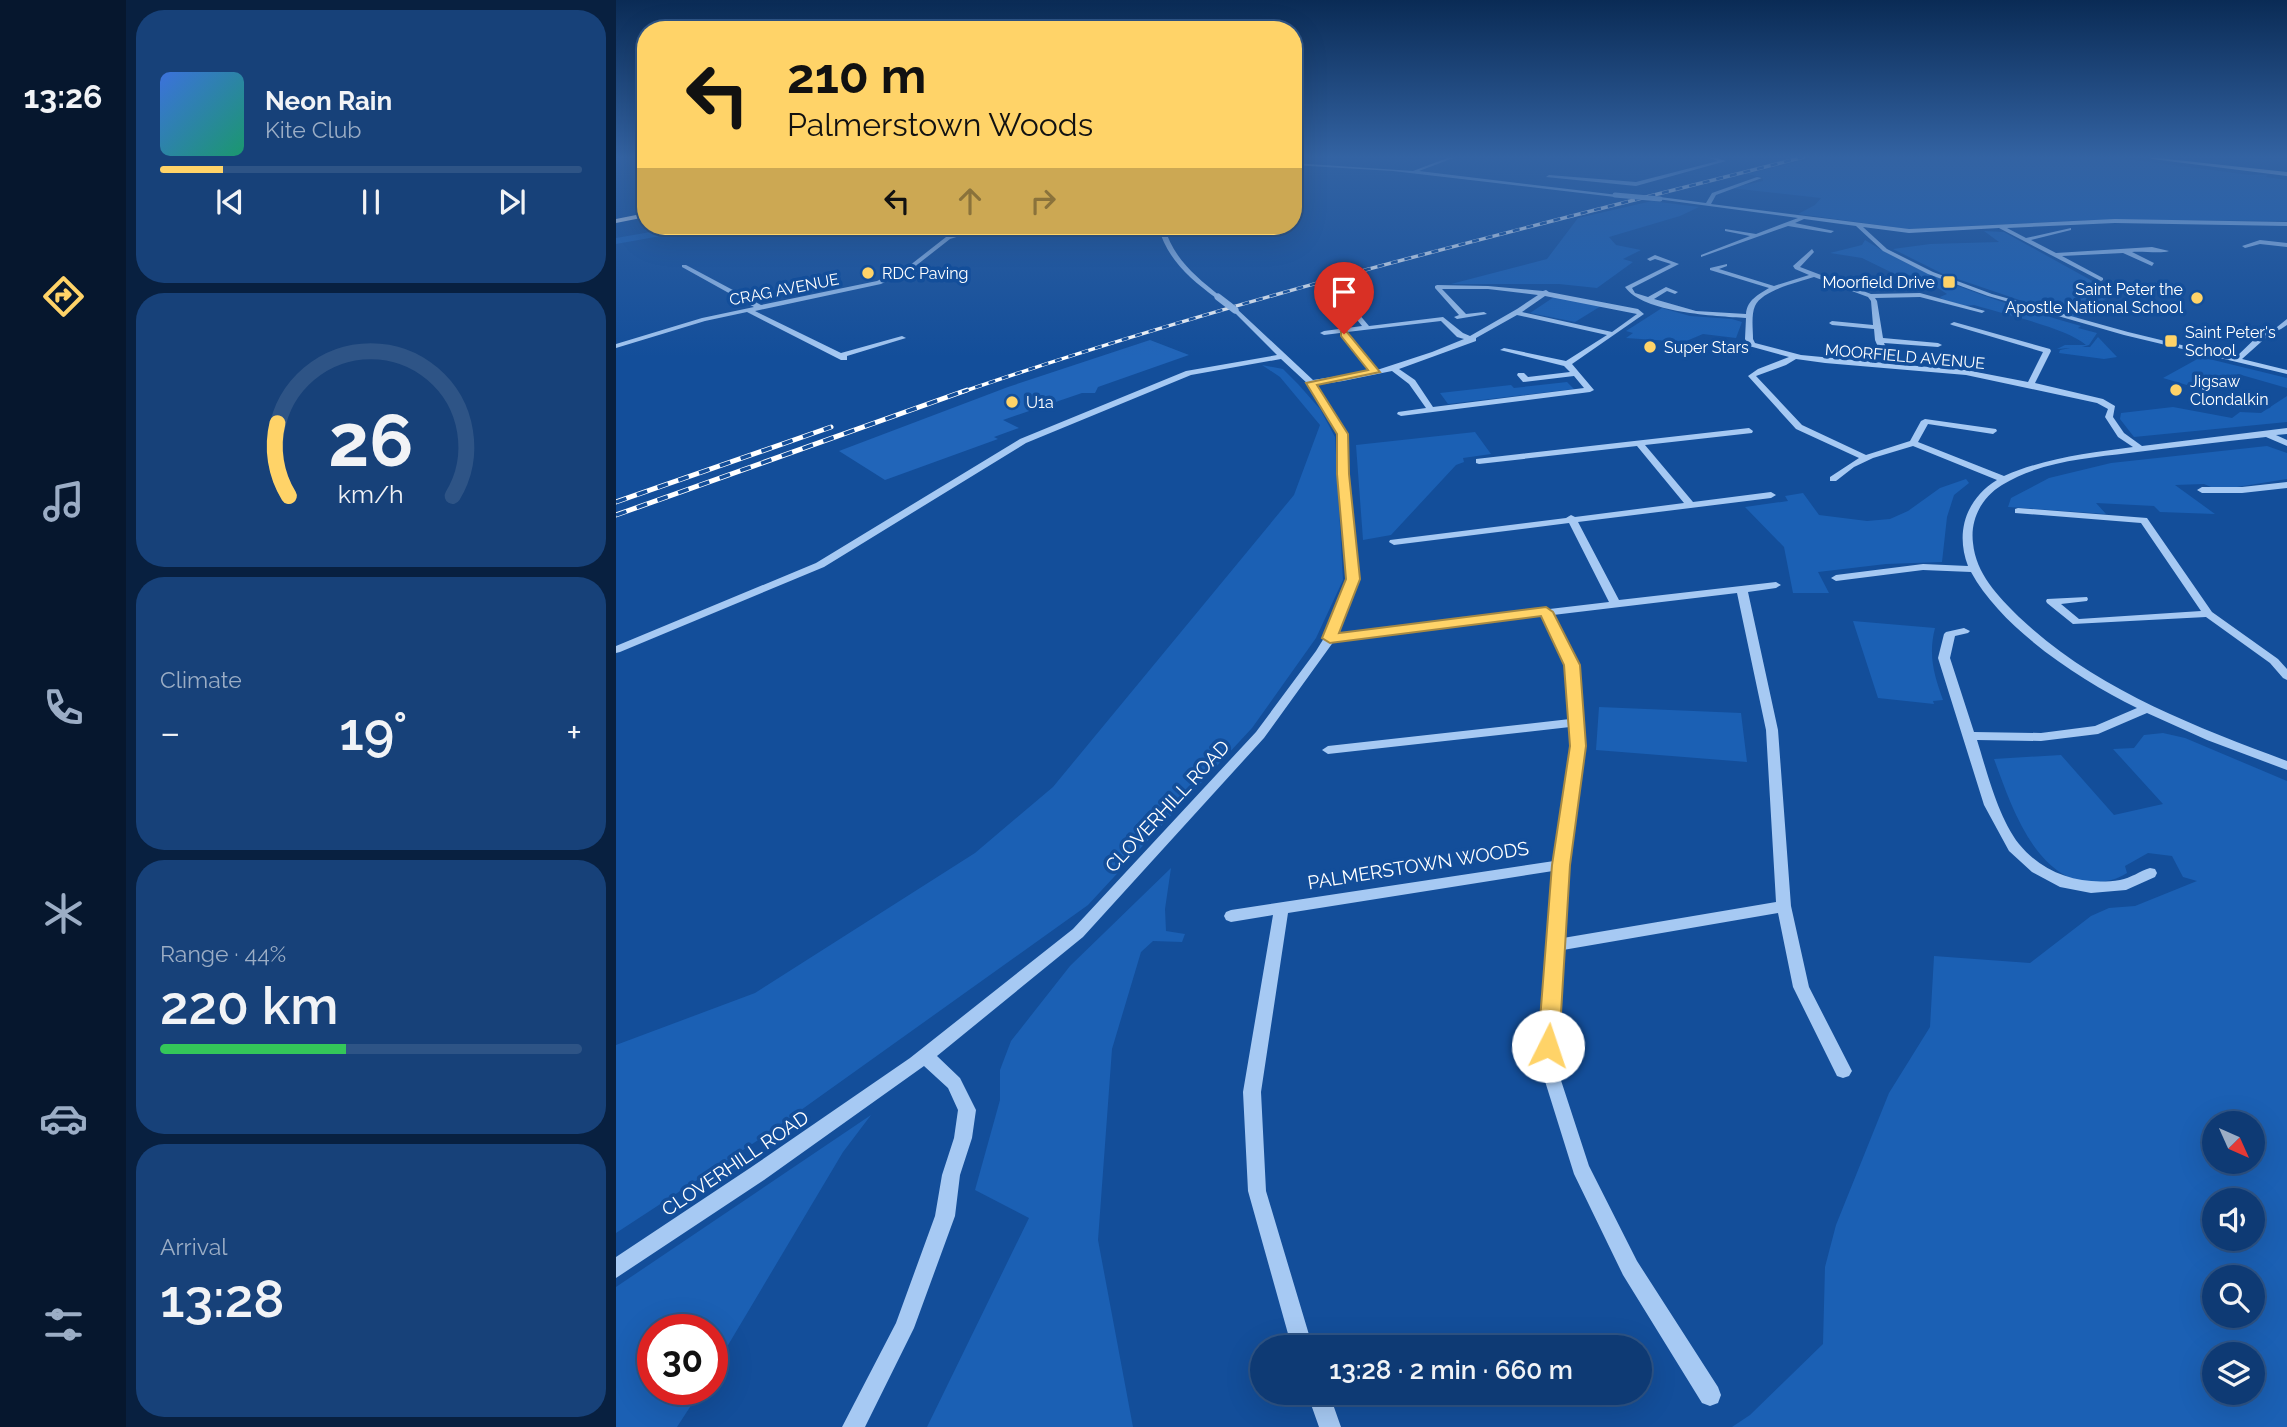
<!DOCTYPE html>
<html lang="en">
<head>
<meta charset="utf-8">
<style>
  body { margin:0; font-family:Raleway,sans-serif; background:#174179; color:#f1f3f6; height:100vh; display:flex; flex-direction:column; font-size:26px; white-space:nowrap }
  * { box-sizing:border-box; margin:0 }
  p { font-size:23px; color:#9badc5 }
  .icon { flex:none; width:38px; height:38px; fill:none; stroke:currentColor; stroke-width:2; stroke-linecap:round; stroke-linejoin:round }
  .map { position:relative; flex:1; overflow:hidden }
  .drawer { display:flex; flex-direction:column; gap:10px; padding:10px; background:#082040; width:490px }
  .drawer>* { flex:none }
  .hud { position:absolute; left:21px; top:21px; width:665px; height:214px; border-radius:28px; box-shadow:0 7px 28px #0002,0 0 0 2px #2e5486; background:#ffd368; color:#111; overflow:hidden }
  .needle { width:46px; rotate:135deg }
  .buttons { position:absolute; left:1586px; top:1111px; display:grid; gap:14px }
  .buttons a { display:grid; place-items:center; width:63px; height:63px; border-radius:50%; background:#0e3a74; box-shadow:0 7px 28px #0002,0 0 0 2px #2e5486; font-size:35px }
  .speed { position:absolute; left:21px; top:1314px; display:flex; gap:14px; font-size:35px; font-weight:700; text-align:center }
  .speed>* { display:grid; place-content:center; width:91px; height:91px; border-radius:50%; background:#0e3a74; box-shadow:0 7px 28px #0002,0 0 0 2px #2e5486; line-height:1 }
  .speed .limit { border:10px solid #d22; background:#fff; color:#111 }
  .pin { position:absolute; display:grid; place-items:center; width:60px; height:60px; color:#fff; margin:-72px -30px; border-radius:50% 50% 50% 0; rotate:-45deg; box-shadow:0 0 7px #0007 }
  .pin .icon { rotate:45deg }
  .me { position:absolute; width:77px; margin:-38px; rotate:4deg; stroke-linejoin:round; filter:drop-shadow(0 0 5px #0008) }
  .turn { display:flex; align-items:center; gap:24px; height:147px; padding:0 35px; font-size:32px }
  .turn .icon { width:91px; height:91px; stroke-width:2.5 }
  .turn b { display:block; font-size:49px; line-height:60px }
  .lanes { display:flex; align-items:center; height:66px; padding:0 35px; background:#0003; justify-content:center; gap:35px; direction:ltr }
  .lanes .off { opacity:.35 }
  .big { font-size:52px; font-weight:600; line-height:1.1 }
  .drawer .card { flex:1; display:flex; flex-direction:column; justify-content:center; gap:10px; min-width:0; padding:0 24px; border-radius:28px; background:#174179 }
  .drawer .dial { align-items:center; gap:0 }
  .dial svg { height:182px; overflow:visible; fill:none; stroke:#2e5486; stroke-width:7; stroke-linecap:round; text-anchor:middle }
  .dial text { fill:#f1f3f6; stroke:none }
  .song { display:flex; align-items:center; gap:21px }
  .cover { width:84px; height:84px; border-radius:10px; background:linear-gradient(135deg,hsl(220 70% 55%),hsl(160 70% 35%)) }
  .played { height:7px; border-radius:4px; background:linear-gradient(90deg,#ffd368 15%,#2e5486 15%) }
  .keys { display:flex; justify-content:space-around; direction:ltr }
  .heat { display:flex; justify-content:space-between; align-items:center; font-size:38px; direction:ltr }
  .charge { height:10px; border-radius:5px; background:linear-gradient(90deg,#34c759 44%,#2e5486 0) }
  .trip { position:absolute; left:634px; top:1335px; width:402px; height:70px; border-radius:35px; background:#0e3a74; box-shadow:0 7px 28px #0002,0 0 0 2px #2e5486; font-weight:600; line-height:70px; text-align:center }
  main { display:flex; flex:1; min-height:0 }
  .tabs { display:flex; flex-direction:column; width:126px; justify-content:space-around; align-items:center; background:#06172e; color:#9badc5 }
  .tabs .icon { width:49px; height:49px }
  .tabs .selected { color:#ffd368 }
  .tabs b { font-size:32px; color:#f1f3f6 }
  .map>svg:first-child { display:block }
  .green { fill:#1b60b4; fill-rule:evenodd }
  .building { fill:#2165b9 }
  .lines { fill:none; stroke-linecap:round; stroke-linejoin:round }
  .minor { fill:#a6c9f3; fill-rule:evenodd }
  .major { fill:#f2f7ff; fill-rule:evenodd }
  .rail-far1-casing { stroke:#fff; stroke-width:3.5 }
  .rail-casing { stroke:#fff; stroke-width:5 }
  .rail-far1 { stroke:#134e9a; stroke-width:2.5; stroke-dasharray:7; stroke-linecap:butt }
  .rail { stroke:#134e9a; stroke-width:3.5; stroke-dasharray:11; stroke-linecap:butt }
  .minor-bridge-far1 { stroke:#a6c9f3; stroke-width:5 }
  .minor-bridge { stroke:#a6c9f3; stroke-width:7 }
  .route { fill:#ffd368; stroke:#a68944; stroke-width:2 }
  .poi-dot { fill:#ffd368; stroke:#134e9a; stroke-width:2.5 }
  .labels { text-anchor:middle; stroke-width:7; stroke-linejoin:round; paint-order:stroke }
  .far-poi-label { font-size:16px; fill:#fff; stroke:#134e9a; text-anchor:start }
  .far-street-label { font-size:16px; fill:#fff; stroke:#134e9a }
  .street-label { font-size:19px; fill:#fff; stroke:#134e9a }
</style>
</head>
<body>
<main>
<nav class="tabs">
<b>13:26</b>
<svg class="icon selected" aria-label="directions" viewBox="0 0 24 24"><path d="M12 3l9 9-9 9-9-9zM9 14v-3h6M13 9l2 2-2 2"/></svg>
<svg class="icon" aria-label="music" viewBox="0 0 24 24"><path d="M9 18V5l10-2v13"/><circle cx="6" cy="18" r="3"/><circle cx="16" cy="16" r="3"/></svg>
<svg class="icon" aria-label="phone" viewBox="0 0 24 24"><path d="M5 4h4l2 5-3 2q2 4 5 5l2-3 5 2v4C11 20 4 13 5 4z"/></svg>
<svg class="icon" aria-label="climate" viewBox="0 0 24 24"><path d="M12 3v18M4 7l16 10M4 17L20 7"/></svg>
<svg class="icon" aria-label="car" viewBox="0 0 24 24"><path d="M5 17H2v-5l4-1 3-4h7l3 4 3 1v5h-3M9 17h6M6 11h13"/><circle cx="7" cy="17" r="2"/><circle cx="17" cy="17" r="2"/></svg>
<svg class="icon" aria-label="filters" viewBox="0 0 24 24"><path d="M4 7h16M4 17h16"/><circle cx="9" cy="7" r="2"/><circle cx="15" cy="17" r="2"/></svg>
</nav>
<section class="drawer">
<div class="card">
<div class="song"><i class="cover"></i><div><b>Neon Rain</b><p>Kite Club</p></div></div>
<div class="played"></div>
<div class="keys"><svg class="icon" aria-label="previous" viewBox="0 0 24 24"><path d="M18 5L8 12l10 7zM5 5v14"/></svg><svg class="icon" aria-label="pause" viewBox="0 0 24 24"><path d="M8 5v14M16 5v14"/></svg><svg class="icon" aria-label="next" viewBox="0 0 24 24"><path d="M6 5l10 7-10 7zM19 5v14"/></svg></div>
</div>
<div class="card dial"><svg viewBox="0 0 100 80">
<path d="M14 69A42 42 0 1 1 86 69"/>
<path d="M14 69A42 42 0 0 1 9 37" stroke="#ffd368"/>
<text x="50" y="56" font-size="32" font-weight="700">26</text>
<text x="50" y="72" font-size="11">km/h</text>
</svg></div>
<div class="card"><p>Climate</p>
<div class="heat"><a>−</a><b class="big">19°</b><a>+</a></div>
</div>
<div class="card"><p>Range · 44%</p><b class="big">220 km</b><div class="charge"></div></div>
<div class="card"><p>Arrival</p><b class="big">13:28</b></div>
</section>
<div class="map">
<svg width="1671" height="1427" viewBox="0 0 1671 1427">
  <rect width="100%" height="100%" fill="#134e9a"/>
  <path class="green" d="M1202,157H1495L1634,175H1651L1650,177L1671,180V221L1472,220L1292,229L1182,214L1199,205L1205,198L1114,188L1147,181L1146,177L1130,174Z
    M1036,201L1083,207L1064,216L993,237L1000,245L1025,250L1007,259L1017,262L981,288L943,284H835L931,259L962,218Z
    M69,226H101L0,244V238Z
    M1368,231L1388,232L1480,283L1487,284L1497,294L1459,319L1327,274L1277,249L1314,244L1383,242Z
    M1249,240C1315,281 1391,305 1465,326L1462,328L1481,333L1473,345L1466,347H1474L1482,337L1501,357L1488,359L1443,353L1444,350L1454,348L1441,349L1449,345H1470C1451,328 1387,314 1358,305L1349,306L1326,299L1324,297L1331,294L1322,288L1299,284L1246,258L1214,253L1246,245Z
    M938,297L985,306L959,322L914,313Z
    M1046,308L1074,316L1116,319L1126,322L1120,338L1087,334L1068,342L1010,338L1017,333L1010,331Z
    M1585,357L1671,378V388L1622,374L1591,391L1547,378Z
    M646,365L667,369L682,384L704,409L719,437L727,580L700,638L636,728L472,905L150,1135L0,1233V1045L139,993L359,853L437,787L678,495L704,425L664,377Z
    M951,382L958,389L832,404L824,393L895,385L898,388Z
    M1671,396V422L1518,437L1504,419L1505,413L1557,407L1616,418L1624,412L1645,413Z
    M859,432L875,454L847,458L848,462L840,465L775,535L747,540L740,445Z
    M1651,446L1671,453V479L1602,490L1588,484L1559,485L1599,514L1544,512L1538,506L1480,503L1490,514L1392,507L1395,498L1433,478L1495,463Z
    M1350,479L1353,483L1338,495L1331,517L1326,562L1270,564L1202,572L1213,593H1177L1168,547L1129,507L1172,501L1169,496L1187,493L1203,515L1251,521L1274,519L1292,511L1324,488Z
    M1237,621L1319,628C1312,655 1318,675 1327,700L1317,701L1318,704L1262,698Z
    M983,707L1125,713L1131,762L980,750Z
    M1547,733L1569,738L1671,781V1427H1116L1134,1415L1207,1344L1209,1267L1220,1225L1273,1093L1314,1027L1318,956L1414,963L1475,916L1493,908L1519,906L1581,881L1567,877L1556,856L1532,853L1509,866L1511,873C1499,881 1484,883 1470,882C1417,875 1394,802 1378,759L1445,755L1498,815L1547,804L1497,749L1518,748L1528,735ZM1598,1124H1636V1162H1598ZM1598,1200H1636V1239H1598ZM1598,1278H1636V1316H1598ZM1598,1354H1636V1393H1598Z
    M555,868L549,909L550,931L569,934L566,942L537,941L525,952L496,1049L482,1240L517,1427H311L413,1218L359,1190L384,1100V1070L395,1041L454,966Z
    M255,1115L227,1152L96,1372V1330H37V1390H85L61,1427H0V1287Z"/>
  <path class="building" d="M534,340L573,355L482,387L479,393H466L387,420L403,428L378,437L382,439L269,480L223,451L392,387Z"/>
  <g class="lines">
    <path class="minor" d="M834,157H840L803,171L1002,195L999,197L777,171L677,165V163L797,171Z
      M1091,157H1098L1110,161L1020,186L930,177L933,175L1020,182L1102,161Z
      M1141,177L1146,178L1100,195L1095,204L1293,229L1499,219L1671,222V226L1499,223L1391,228L1410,238L1455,228V230L1415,240L1440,253L1536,247L1553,251C1545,254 1527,251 1516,252L1538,263L1536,266L1507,253L1446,256L1487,278V280L1485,281L1383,228L1293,233L1247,227L1271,249L1317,272L1376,294L1512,332L1619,358L1648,330L1661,327L1671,319V325L1665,329L1654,334L1626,359L1671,370V374L1508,335L1372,296L1312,274L1267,251L1240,226L1188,219L1179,223L1218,231L1215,233L1172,226L1085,257V255L1134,236L1109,231V229L1140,234L1182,218L1041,199L1044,197L1090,203L1096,193Z
      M677,183L687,187L677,194V189L680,187L677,186Z
      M367,226H375L334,239L297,268L265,284L139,311L225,353L286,336L290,338L231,356V360H225L131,312L89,321L0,348V344L86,318L138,307L66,267V265H70L145,305L261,281L293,266L330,237Z
      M542,226H548C557,258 579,276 604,296V298H600C573,278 551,259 542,226Z
      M1644,240L1671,243V247L1644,244L1629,248L1626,246Z
      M1196,249L1198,252L1184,267L1255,294L1304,293L1369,311L1366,313L1304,297L1259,298L1261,301L1267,338L1322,343L1326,345L1322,347L1268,343L1277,364L1350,370L1412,382L1427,352L1336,325L1334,324L1338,322L1434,349L1435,351L1419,383L1487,399L1499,406L1497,417L1508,433L1526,446L1671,428V434L1660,435L1671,440V446L1650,437C1604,442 1559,447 1513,453C1471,458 1423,462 1386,485C1366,497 1354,519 1357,543C1360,574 1382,596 1403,617C1479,689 1575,725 1671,761V770L1591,740L1531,713L1482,734L1425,741L1361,740C1371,772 1382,817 1403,844C1428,875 1467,886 1504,880C1515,878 1524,871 1534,868L1539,869L1541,873L1539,877L1510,890L1475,893L1444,887L1416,872L1393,851L1368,805L1322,658L1328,634L1330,632L1348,628L1354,631L1352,633L1339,636L1334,658L1358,732L1425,733L1479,726L1521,708C1464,680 1386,629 1355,572L1307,570L1220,581L1215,578L1220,575L1307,564L1352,566C1339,532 1350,499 1381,480L1297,446L1257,458L1238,467L1220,481H1214V477L1243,458L1180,429L1132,376L1142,369L1173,357L1133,346L1129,339L1130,318C1100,316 1027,313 1009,287L1055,264L1039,259L1034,261L1031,259L1039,255L1063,264L1016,288L1019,293L1032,297L1050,287L1062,292L1059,294L1051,291L1038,299L1080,311L1130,314C1131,300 1142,295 1153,288L1094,270V268L1111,264V266L1103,269L1158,286L1193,275L1179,269L1177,266ZM1198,277L1252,297L1255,301L1257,325L1216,321L1213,323L1216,325L1258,329L1259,340L1269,363L1185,355L1139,343L1137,339C1137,329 1135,315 1139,306C1146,290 1183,282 1198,277ZM1180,359L1209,363L1350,375L1481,403L1492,409L1489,417L1502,437L1517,447C1473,453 1429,458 1388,476L1302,442L1312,424L1377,434L1381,431L1380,429L1309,419L1305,421L1294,441L1250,455L1186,425L1140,376L1170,365Z
      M821,285L872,286L927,291L930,290L933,292L1022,309L1028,314L956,364L978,390L974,392L785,416L781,414L782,412L810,408L793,384L776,371L727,381L700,385L731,434L732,474L742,579L721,634L993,602L953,523L778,545L773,542L774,540L950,518L955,515L959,517L1068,503L1021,446L863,464L860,463V459L1133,428L1137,431L1136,433L1029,445L1077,502L1155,492L1160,495L1155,498L962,522L1003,600L1160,582L1165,585L1160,588L1132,592L1162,730L1175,906L1193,987L1236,1071L1233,1076L1227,1078L1221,1076L1177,987L1162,913L947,950L939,1062L973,1166L1021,1261L1102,1387L1105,1395L1102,1403L1094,1406L1086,1403L1007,1275L958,1174L923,1062L937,871L672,913L645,1092L650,1191L697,1348H676L632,1191L627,1092L657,915L615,922L610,920L608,916L610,912L615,910L938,861L956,746L954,727L712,754L706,750L712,746L954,719L950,665L927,616L718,641L648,738L467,937L321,1056L344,1078L360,1110L356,1138L344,1175L339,1216L298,1328L249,1427H226L280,1323L319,1216L326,1175L338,1138L342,1110L332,1088L308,1066L148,1180L0,1278V1257L134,1168L294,1058L457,929L640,732L700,651L708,638L732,579L722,474L723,434L692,384L665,359L575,375L410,443L208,567L4,652L0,653V646L200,563L404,439L570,371L661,355L617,311V309H621L697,380L755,371L724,333L708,335L704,333L708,331L746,326L722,296V294H726L753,326L827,317L847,333L854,336L901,309L922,295L872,289H826L850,314L868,312L871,314L841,319L838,317L843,315L819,288V286ZM929,296L1021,314L996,332L906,312ZM901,315L991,335L950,361L888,348L884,350L948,366L954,372L912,377L908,373H902L901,375L907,382L958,376L968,388L817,407L799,380L783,369L860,341V338ZM825,321L841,337L848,339L816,352L761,370L731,332ZM1121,593L1150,730L1160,902L947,938L952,865L968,746L967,724L968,722L966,719L962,665L937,615Z
      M1671,482V488L1626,493H1586L1581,490L1586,487H1626Z
      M1402,508L1531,518L1596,612L1662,659L1671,669V680L1667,678L1654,663L1590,617L1457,624L1431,603L1430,601L1431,599L1471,597L1472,599L1471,601L1445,604L1463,619L1585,611L1525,523L1399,513V509Z
      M691,1393H713L725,1427H703Z"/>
    <path class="major" d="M1533,157L1671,172V176L1536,159Z
      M30,213V217L0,223V219Z"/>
    <g class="rail-far1-casing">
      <path id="rail-far1" d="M346,392C622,297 905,229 1188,157"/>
    </g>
    <g class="rail-casing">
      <path id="rail" d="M0,502L215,427
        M0,515L351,390"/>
    </g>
    <use href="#rail-far1" class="rail-far1"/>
    <use href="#rail" class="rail"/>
    <path class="minor-bridge-far1" d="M999,195L1044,199"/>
    <path class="minor-bridge" d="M602,297L619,310"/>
  </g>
  <linearGradient id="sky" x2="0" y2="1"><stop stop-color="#0a2b55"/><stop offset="0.44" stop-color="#3363a3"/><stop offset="1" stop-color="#3363a3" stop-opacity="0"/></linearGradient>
  <rect width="1671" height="357" fill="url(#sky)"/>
  <path class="route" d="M725,332H731L764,372L701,385L732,434L733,474L744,579L723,633L930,607L937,612L964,665L970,746L954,865L943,1046L940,1053L932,1056L925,1053L922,1046L936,865L954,746L948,665L925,616L714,643L706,638L730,579L721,474V434L690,383L752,370L725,336Z"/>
  <g class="poi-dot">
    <circle cx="252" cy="273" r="7"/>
    <rect x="1326" y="275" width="14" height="14" rx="3.5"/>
    <circle cx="1581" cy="298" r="7"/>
    <rect x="1548" y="334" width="14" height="14" rx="3.5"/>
    <circle cx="1034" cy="347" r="7"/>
    <circle cx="1560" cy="390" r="7"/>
    <circle cx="396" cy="402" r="7"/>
  </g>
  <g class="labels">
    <g class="far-poi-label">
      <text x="266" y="279">RDC Paving</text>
      <text x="1319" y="288" text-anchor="end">Moorfield Drive</text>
      <text x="1567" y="295" text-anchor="end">Saint Peter the<tspan x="1567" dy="18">Apostle National School</tspan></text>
      <text x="1569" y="338">Saint Peter's<tspan x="1569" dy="18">School</tspan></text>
      <text x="1048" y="353">Super Stars</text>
      <text x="1574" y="387">Jigsaw<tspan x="1574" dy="18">Clondalkin</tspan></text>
      <text x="410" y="408">U1a</text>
    </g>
    <g class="far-street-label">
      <text transform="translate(168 289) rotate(-11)" y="6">CRAG AVENUE</text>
      <text transform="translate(1289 356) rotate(5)" y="6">MOORFIELD AVENUE</text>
    </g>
    <g class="street-label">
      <text transform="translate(551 806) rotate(-47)" y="7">CLOVERHILL ROAD</text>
      <text transform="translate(802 865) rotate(-9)" y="7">PALMERSTOWN WOODS</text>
      <text transform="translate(119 1163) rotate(-34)" y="7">CLOVERHILL ROAD</text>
    </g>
  </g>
</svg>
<div class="buttons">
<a><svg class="needle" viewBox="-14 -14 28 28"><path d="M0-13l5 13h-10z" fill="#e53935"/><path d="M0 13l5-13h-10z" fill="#9badc5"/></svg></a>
<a><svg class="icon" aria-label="sound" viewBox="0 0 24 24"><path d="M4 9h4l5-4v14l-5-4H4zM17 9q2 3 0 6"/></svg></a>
<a><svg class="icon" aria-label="search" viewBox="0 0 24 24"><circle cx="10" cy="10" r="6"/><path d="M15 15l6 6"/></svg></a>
<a><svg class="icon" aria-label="layers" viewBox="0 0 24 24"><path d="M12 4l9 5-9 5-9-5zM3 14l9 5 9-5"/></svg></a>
</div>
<div class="speed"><div class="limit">30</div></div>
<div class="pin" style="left:728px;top:334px;background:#d93025"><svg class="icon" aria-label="arrive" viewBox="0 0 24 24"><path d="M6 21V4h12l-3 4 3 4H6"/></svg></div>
<svg class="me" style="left:932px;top:1046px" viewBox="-20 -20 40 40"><circle r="19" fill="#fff"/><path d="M0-13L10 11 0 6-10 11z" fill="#ffd368"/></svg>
<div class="trip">13:28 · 2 min · 660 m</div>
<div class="hud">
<div class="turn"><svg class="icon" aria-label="left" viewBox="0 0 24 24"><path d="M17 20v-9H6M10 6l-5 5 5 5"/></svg><div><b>210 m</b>Palmerstown Woods</div></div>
<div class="lanes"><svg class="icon" aria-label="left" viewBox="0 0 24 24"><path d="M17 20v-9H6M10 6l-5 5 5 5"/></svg><svg class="icon off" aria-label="ahead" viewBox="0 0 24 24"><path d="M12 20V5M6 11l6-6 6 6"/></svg><svg class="icon off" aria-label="right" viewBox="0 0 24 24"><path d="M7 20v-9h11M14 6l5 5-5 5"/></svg></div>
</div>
</div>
</main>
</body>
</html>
